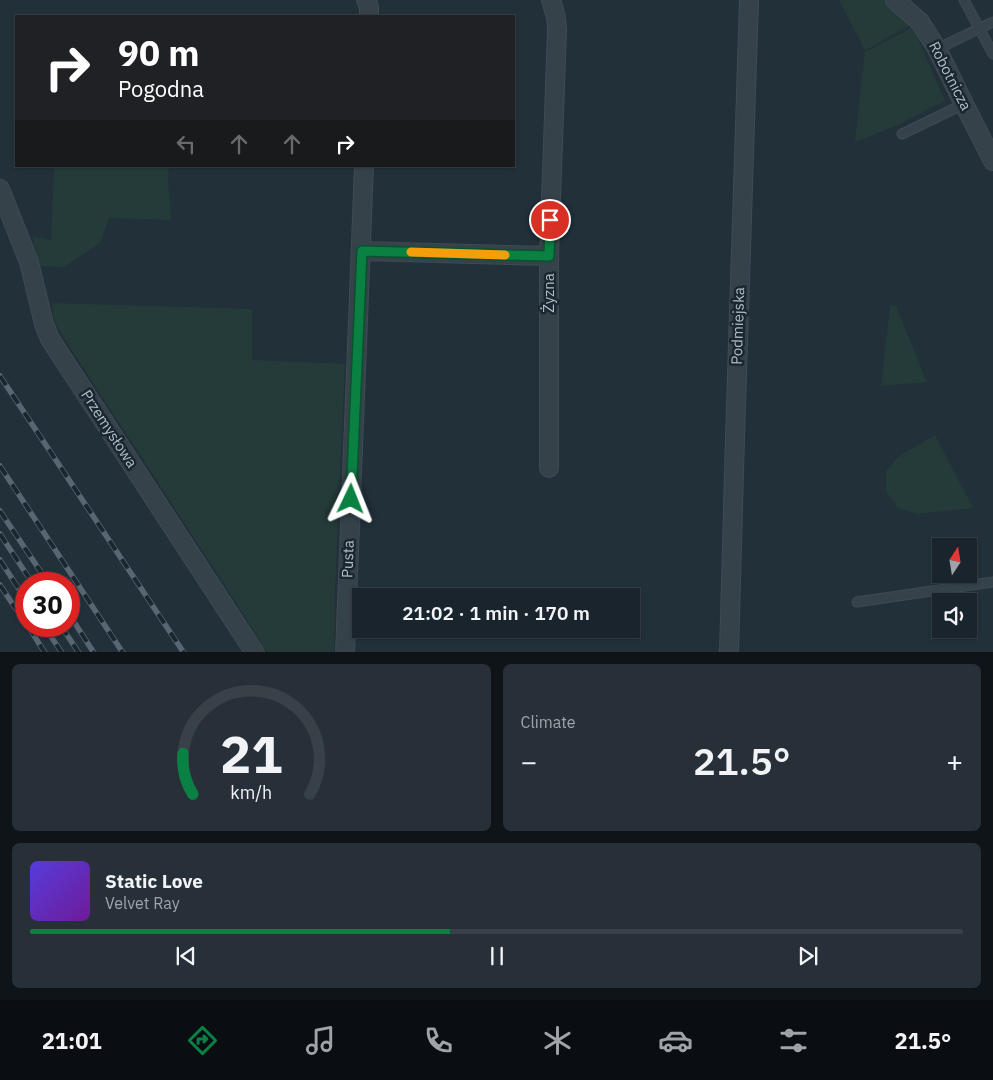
<!DOCTYPE html>
<html lang="en">
<head>
<meta charset="utf-8">
<style>
  body { margin:0; font-family:"IBM Plex Sans",sans-serif; background:#273038; color:#f1f3f6; height:100vh; display:flex; flex-direction:column; font-size:19px; white-space:nowrap }
  * { box-sizing:border-box; margin:0 }
  p { font-size:16px; color:#9fa4a9 }
  .icon { flex:none; width:28px; height:28px; fill:none; stroke:currentColor; stroke-width:2; stroke-linecap:round; stroke-linejoin:round }
  .map { position:relative; height:652px; overflow:hidden }
  .side { display:flex; flex-direction:column; gap:12px; padding:12px; background:#0e1418; flex:1 }
  .side>* { flex:none }
  .guide { position:absolute; left:15px; top:15px; width:500px; height:152px; border-radius:0px; box-shadow:0 1px 4px #0004,0 0 0 1px #384148; background:#202124; color:#fff; overflow:hidden }
  .needle { width:32px; rotate:12deg }
  .tools { position:absolute; left:932px; top:538px; display:grid; gap:10px }
  .tools a { display:grid; place-items:center; width:45px; height:45px; border-radius:0px; background:#1a242c; box-shadow:0 1px 4px #0004,0 0 0 1px #384148; font-size:25px }
  .speed { position:absolute; left:15px; top:572px; display:flex; gap:10px; font-size:25px; font-weight:700; text-align:center }
  .speed>* { display:grid; place-content:center; width:65px; height:65px; border-radius:50%; background:#1a242c; box-shadow:0 1px 4px #0004,0 0 0 1px #384148; line-height:1 }
  .speed .limit { border:8px solid #d22; background:#fff; color:#111 }
  .pin { position:absolute; display:grid; place-items:center; width:42px; height:42px; color:#fff; margin:-21px; border:2px solid #fff; border-radius:50%; box-shadow:0 1px 5px #0007 }
  .me { position:absolute; width:55px; margin:-28px; rotate:2deg; stroke-linejoin:round; filter:drop-shadow(0 0 4px #0008) }
  .turn { display:flex; align-items:center; gap:18px; height:105px; padding:0 20px; font-size:22px }
  .turn .icon { width:65px; height:65px; stroke-width:2.5 }
  .turn b { display:block; font-size:35px; line-height:42px }
  .lanes { display:flex; align-items:center; height:48px; padding:0 20px; background:#0003; justify-content:center; gap:25px; direction:ltr }
  .lanes .off { opacity:.35 }
  .big { font-size:38px; font-weight:600; line-height:1.1 }
  .side .card { flex:1; display:flex; flex-direction:column; justify-content:center; gap:8px; min-width:0; padding:0 18px; border-radius:8px; background:#273038 }
  .side .dial { align-items:center; gap:0 }
  .dial svg { height:130px; overflow:visible; fill:none; stroke:#384148; stroke-width:7; stroke-linecap:round; text-anchor:middle }
  .dial text { fill:#f1f3f6; stroke:none }
  .song { display:flex; align-items:center; gap:15px }
  .cover { width:60px; height:60px; border-radius:8px; background:linear-gradient(135deg,hsl(250 70% 55%),hsl(280 70% 35%)) }
  .played { height:5px; border-radius:2px; background:linear-gradient(90deg,#0b8043 45%,#384148 45%) }
  .keys { display:flex; justify-content:space-around; direction:ltr }
  .heat { display:flex; justify-content:space-between; align-items:center; font-size:28px; direction:ltr }
  .side .tiles { flex:1; display:grid; gap:12px; grid-template-columns:1fr 1fr }
  .card:last-child { grid-column:span 2 }
  .trip { position:absolute; left:352px; top:588px; width:288px; height:50px; border-radius:0px; background:#1a242c; box-shadow:0 1px 4px #0004,0 0 0 1px #384148; font-weight:600; line-height:50px; text-align:center }
  .tab-bar { display:flex; height:80px; justify-content:space-around; align-items:center; background:#0a0e12; color:#9fa4a9 }
  .tab-bar .icon { width:35px; height:35px }
  .tab-bar .selected { color:#0b8043 }
  .tab-bar b { font-size:22px; color:#f1f3f6 }
  .map>svg:first-child { display:block }
  .green { fill:#243b39 }
  .lines { fill:none; stroke-linecap:round; stroke-linejoin:round }
  .lane-casing { stroke:#3f4b53; stroke-width:11 }
  .street-casing { stroke:#3f4b53; stroke-width:20 }
  .lane { stroke:#36424a; stroke-width:9 }
  .street { stroke:#36424a; stroke-width:18 }
  .rail-casing { stroke:#586671; stroke-width:5.5 }
  .rail { stroke:#1b272f; stroke-width:4; stroke-dasharray:11; stroke-linecap:butt }
  .route-casing { stroke:#07532c; stroke-width:12 }
  .route { stroke:#0b8043; stroke-width:9 }
  .slow { stroke:#f59e0b; stroke-width:9 }
  .labels { text-anchor:middle; stroke-width:5; stroke-linejoin:round; paint-order:stroke }
  .street-label { font-size:15px; fill:#b1bdc6; stroke:#1b272f }
</style>
</head>
<body>
<div class="map">
<svg width="993" height="653" viewBox="0 0 993 653">
  <rect width="100%" height="100%" fill="#22303a"/>
  <path class="green" d="M839,0H884L913,23L866,50L867,51L913,27L945,101L896,126L855,142L865,50Z
    M54,166H169C166,184 171,202 171,220L109,218L100,243L64,267L41,266L32,236L51,240Z
    M52,303L252,309V360L345,364L335,591L334,652H267L235,601L57,327L53,315Z
    M890,306H896L927,382L881,386Z
    M935,435L973,508L917,514L898,508L886,491V471L898,457Z"/>
  <g class="lines">
    <g class="lane-casing">
      <path id="lane" d="M964,0L993,54
        M937,49L993,22
        M902,134L964,104
        M857,602L993,582"/>
    </g>
    <g class="street-casing">
      <path id="street" d="M366,0L369,7V16
        M895,0L920,22L937,49L964,104L993,161
        M0,189L29,262L44,324L50,339L255,653
        M361,251L549,256
        M549,468V256L557,30L556,17L551,0
        M345,653L364,166
        M729,653L735,437L749,0"/>
    </g>
    <use href="#lane" class="lane"/>
    <use href="#street" class="street"/>
    <g class="rail-casing">
      <path id="rail" d="M0,376L184,653
        M0,466L123,653
        M0,511L49,584
        M0,534L33,584
        M0,560L26,600
        M0,585L26,624
        M69,614L94,653
        M28,626L45,653
        M44,626L62,653
        M61,626L79,653"/>
    </g>
    <use href="#rail" class="rail"/>
  </g>
  <g class="lines">
    <g class="route-casing">
      <path id="route" d="M351,499L362,251L549,256L550,220"/>
    </g>
    <use href="#route" class="route"/>
    <path class="slow" d="M411,252L505,255"/>
  </g>
  <g class="labels">
    <g class="street-label">
      <text transform="translate(950 76) rotate(63)" y="5">Robotnicza</text>
      <text transform="translate(549 293) rotate(-90)" y="5">Żyzna</text>
      <text transform="translate(738 326) rotate(-88)" y="5">Podmiejska</text>
      <text transform="translate(109 429) rotate(57)" y="5">Przemysłowa</text>
      <text transform="translate(348 559) rotate(-88)" y="5">Pusta</text>
    </g>
  </g>
</svg>
<div class="tools">
<a><svg class="needle" viewBox="-14 -14 28 28"><path d="M0-13l5 13h-10z" fill="#e53935"/><path d="M0 13l5-13h-10z" fill="#9fa4a9"/></svg></a>
<a><svg class="icon" aria-label="sound" viewBox="0 0 24 24"><path d="M4 9h4l5-4v14l-5-4H4zM17 9q2 3 0 6"/></svg></a>
</div>
<div class="speed"><div class="limit">30</div></div>
<div class="pin" style="left:550px;top:220px;background:#d93025"><svg class="icon" aria-label="arrive" viewBox="0 0 24 24"><path d="M6 21V4h12l-3 4 3 4H6"/></svg></div>
<svg class="me" style="left:351px;top:499px" viewBox="-20 -20 40 40"><path d="M0-17L14 15 0 8-14 15z" fill="#0b8043" stroke="#fff" stroke-width="4"/></svg>
<div class="trip">21:02 · 1 min · 170 m</div>
<div class="guide">
<div class="turn"><svg class="icon" aria-label="right" viewBox="0 0 24 24"><path d="M7 20v-9h11M14 6l5 5-5 5"/></svg><div><b>90 m</b>Pogodna</div></div>
<div class="lanes"><svg class="icon off" aria-label="left" viewBox="0 0 24 24"><path d="M17 20v-9H6M10 6l-5 5 5 5"/></svg><svg class="icon off" aria-label="ahead" viewBox="0 0 24 24"><path d="M12 20V5M6 11l6-6 6 6"/></svg><svg class="icon off" aria-label="ahead" viewBox="0 0 24 24"><path d="M12 20V5M6 11l6-6 6 6"/></svg><svg class="icon" aria-label="right" viewBox="0 0 24 24"><path d="M7 20v-9h11M14 6l5 5-5 5"/></svg></div>
</div>
</div>
<section class="side">
<div class="tiles">
<div class="card dial"><svg viewBox="0 0 100 80">
<path d="M14 69A42 42 0 1 1 86 69"/>
<path d="M14 69A42 42 0 0 1 8 44" stroke="#0b8043"/>
<text x="50" y="56" font-size="32" font-weight="700">21</text>
<text x="50" y="72" font-size="11">km/h</text>
</svg></div>
<div class="card"><p>Climate</p>
<div class="heat"><a>−</a><b class="big">21.5°</b><a>+</a></div>
</div>
<div class="card">
<div class="song"><i class="cover"></i><div><b>Static Love</b><p>Velvet Ray</p></div></div>
<div class="played"></div>
<div class="keys"><svg class="icon" aria-label="previous" viewBox="0 0 24 24"><path d="M18 5L8 12l10 7zM5 5v14"/></svg><svg class="icon" aria-label="pause" viewBox="0 0 24 24"><path d="M8 5v14M16 5v14"/></svg><svg class="icon" aria-label="next" viewBox="0 0 24 24"><path d="M6 5l10 7-10 7zM19 5v14"/></svg></div>
</div>
</div>
</section>
<nav class="tab-bar">
<b>21:01</b>
<svg class="icon selected" aria-label="directions" viewBox="0 0 24 24"><path d="M12 3l9 9-9 9-9-9zM9 14v-3h6M13 9l2 2-2 2"/></svg>
<svg class="icon" aria-label="music" viewBox="0 0 24 24"><path d="M9 18V5l10-2v13"/><circle cx="6" cy="18" r="3"/><circle cx="16" cy="16" r="3"/></svg>
<svg class="icon" aria-label="phone" viewBox="0 0 24 24"><path d="M5 4h4l2 5-3 2q2 4 5 5l2-3 5 2v4C11 20 4 13 5 4z"/></svg>
<svg class="icon" aria-label="climate" viewBox="0 0 24 24"><path d="M12 3v18M4 7l16 10M4 17L20 7"/></svg>
<svg class="icon" aria-label="car" viewBox="0 0 24 24"><path d="M5 17H2v-5l4-1 3-4h7l3 4 3 1v5h-3M9 17h6M6 11h13"/><circle cx="7" cy="17" r="2"/><circle cx="17" cy="17" r="2"/></svg>
<svg class="icon" aria-label="filters" viewBox="0 0 24 24"><path d="M4 7h16M4 17h16"/><circle cx="9" cy="7" r="2"/><circle cx="15" cy="17" r="2"/></svg>
<b>21.5°</b>
</nav>
</body>
</html>
